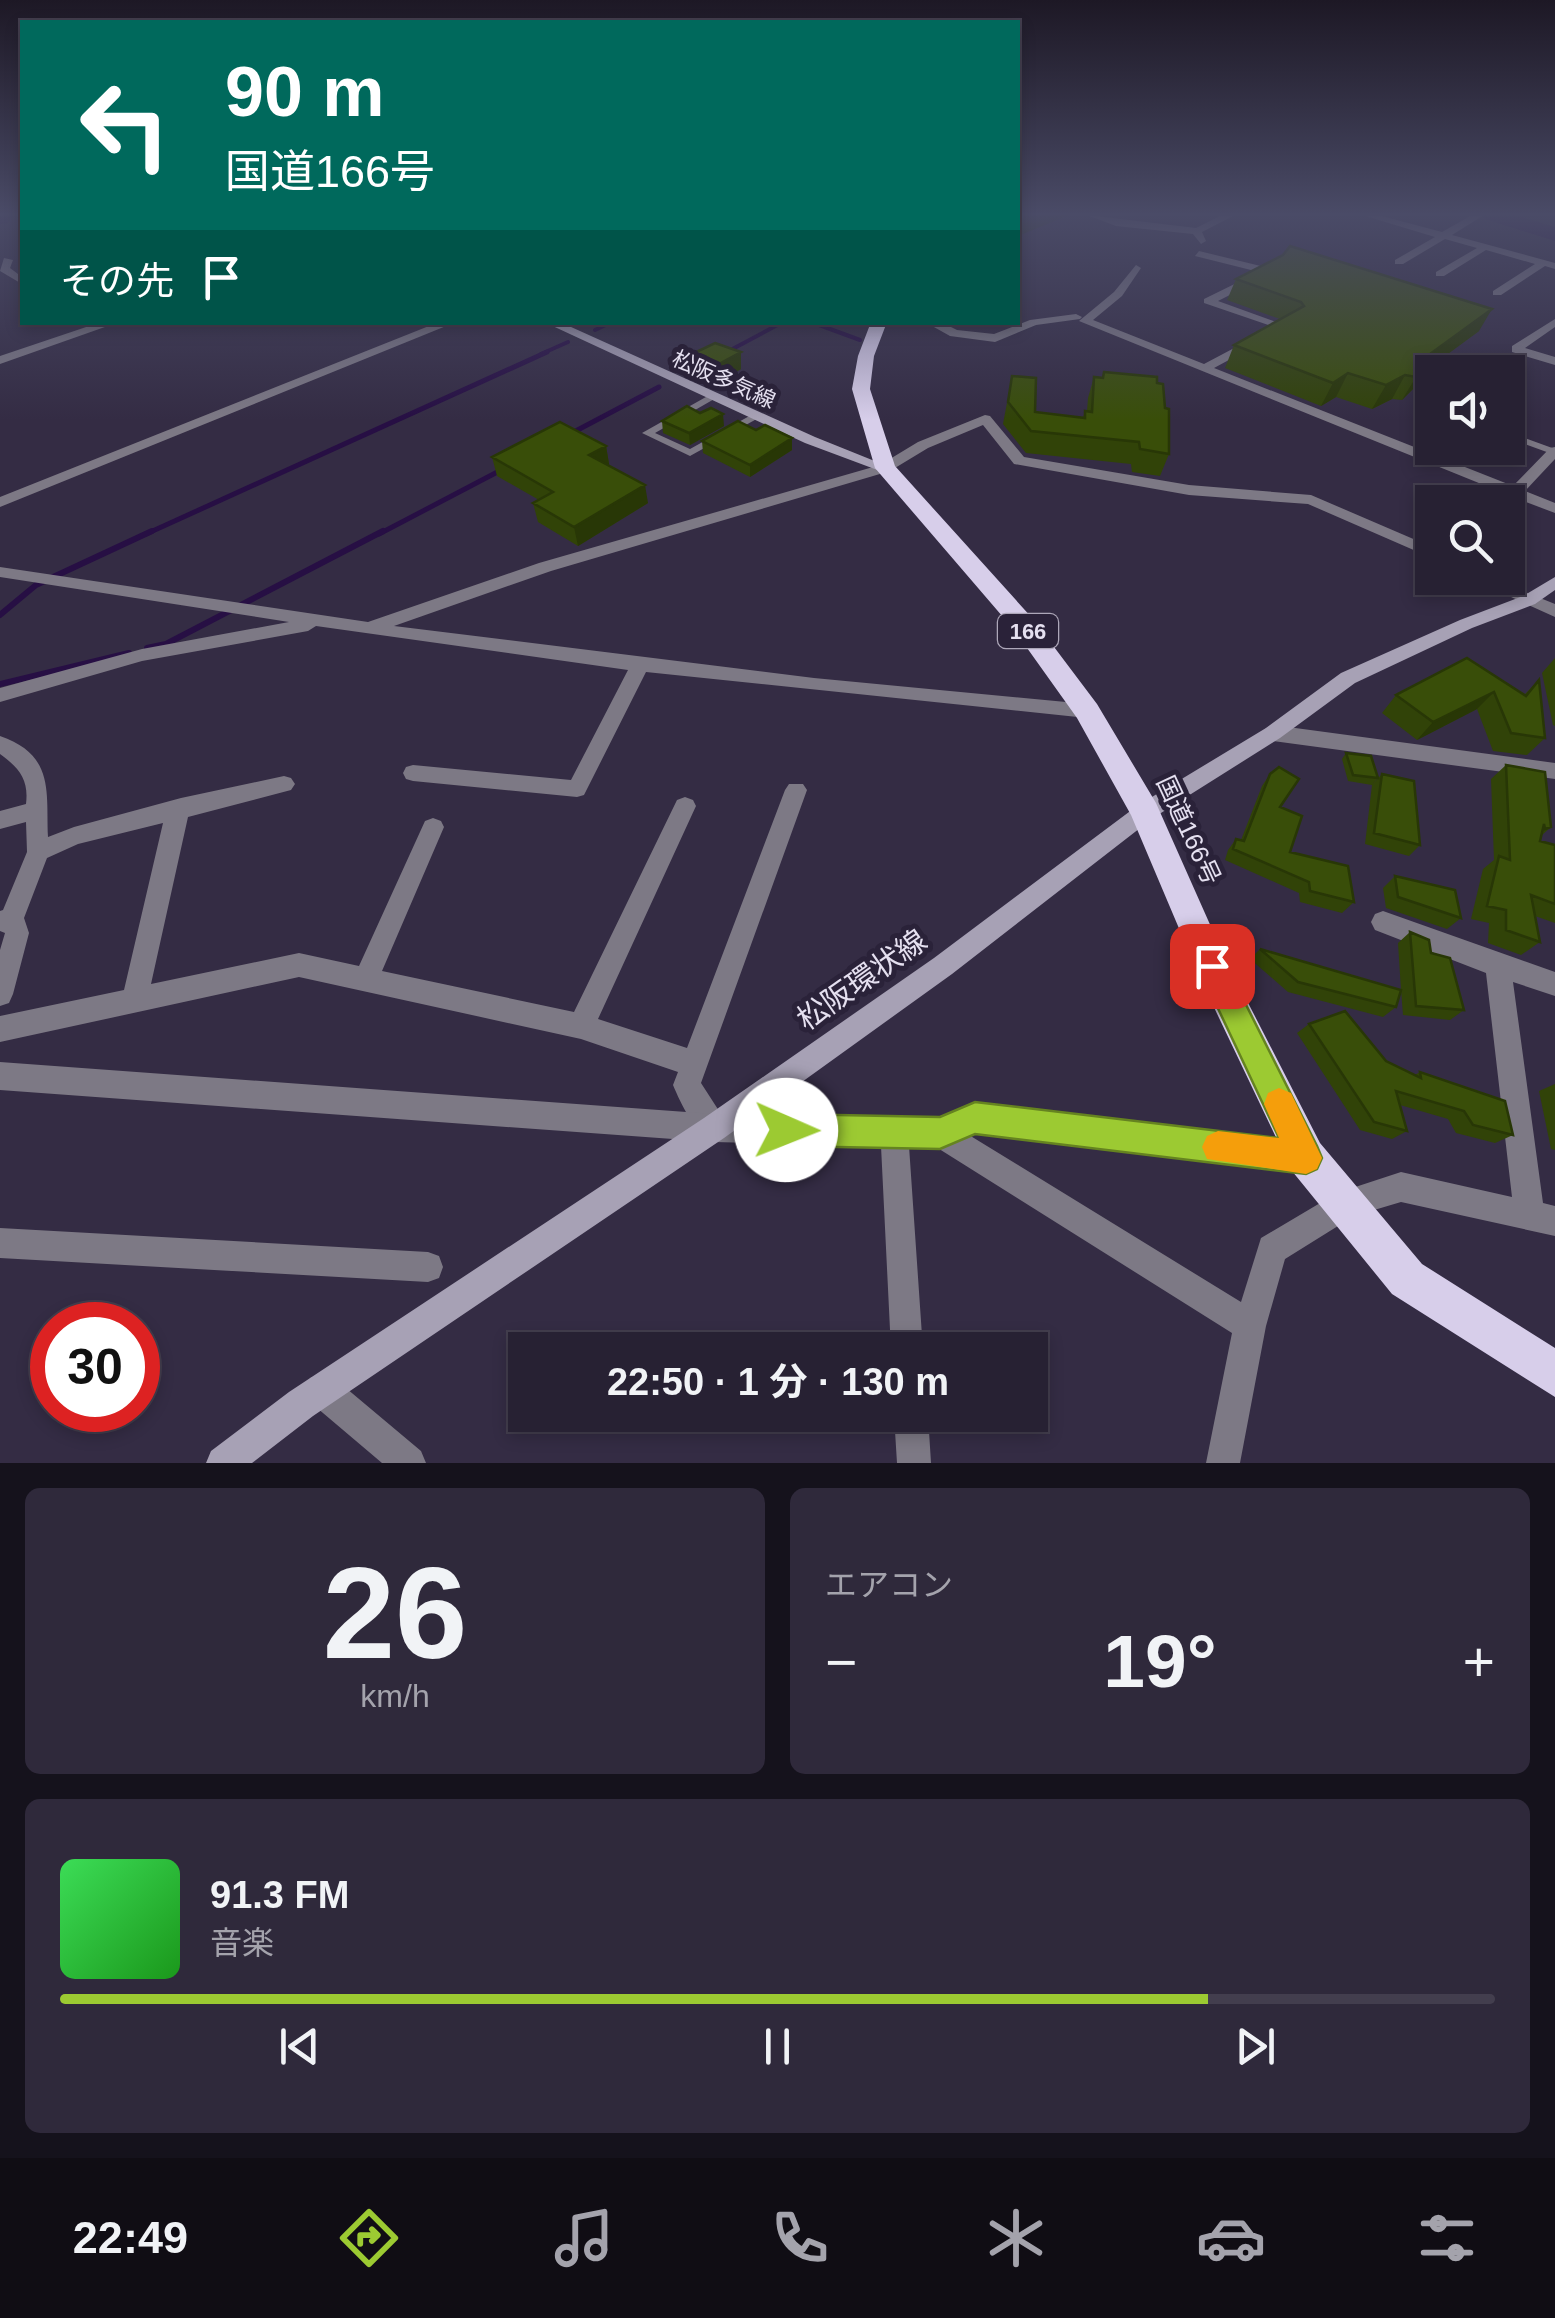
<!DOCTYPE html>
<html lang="ja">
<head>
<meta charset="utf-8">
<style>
  body { margin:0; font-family:Arial,"Noto Sans JP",sans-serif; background:#2f293b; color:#f1f3f6; height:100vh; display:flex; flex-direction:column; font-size:38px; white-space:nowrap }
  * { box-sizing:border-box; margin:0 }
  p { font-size:32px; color:#a4a3ac }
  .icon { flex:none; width:55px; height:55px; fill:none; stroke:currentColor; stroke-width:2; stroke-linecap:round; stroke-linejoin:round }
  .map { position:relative; height:1463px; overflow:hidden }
  .panel { display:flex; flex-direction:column; gap:25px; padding:25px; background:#15121c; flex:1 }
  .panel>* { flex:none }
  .banner { position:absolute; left:20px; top:20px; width:1000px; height:305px; border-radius:0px; box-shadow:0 5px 15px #0003,0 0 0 2px #433e4e; background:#00695c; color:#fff; overflow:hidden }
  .fabs { position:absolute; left:1415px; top:355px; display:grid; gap:20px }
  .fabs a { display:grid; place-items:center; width:110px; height:110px; border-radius:0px; background:#272133; box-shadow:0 5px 15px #0003,0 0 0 2px #433e4e; font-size:50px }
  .speed { position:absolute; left:30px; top:1302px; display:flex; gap:20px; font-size:50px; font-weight:700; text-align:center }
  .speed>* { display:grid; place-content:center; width:130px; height:130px; border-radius:50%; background:#272133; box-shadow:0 5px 15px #0003,0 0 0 2px #433e4e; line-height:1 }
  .speed .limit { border:15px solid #d22; background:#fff; color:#111 }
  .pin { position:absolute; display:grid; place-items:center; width:85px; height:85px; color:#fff; margin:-42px; border-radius:20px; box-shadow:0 5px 15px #0006 }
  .me { position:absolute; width:110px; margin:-55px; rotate:91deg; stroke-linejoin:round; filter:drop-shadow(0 0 8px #0008) }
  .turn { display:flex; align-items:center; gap:35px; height:210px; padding:0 40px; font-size:45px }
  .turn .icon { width:130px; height:130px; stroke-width:2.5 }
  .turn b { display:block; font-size:70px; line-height:85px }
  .then { display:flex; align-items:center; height:95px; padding:0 40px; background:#0003; gap:20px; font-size:38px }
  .big { font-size:75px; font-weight:700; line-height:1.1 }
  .panel .tile { flex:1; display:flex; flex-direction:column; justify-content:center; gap:15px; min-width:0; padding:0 35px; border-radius:15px; background:#2f293b }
  .panel .dial { align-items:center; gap:0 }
  .dial b { font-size:130px; line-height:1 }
  .song { display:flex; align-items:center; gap:30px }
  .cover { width:120px; height:120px; border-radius:15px; background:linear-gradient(135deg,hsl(130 70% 55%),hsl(120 70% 35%)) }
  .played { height:10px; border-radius:5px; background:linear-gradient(90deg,#9cca32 80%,#433e4e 80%) }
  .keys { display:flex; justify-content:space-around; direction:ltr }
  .heat { display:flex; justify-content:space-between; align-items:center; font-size:55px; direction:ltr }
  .panel .tiles { flex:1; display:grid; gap:25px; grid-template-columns:1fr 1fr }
  .tile:last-child { grid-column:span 2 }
  .trip { position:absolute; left:508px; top:1332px; width:540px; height:100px; border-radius:0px; background:#272133; box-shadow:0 5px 15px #0003,0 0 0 2px #433e4e; font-weight:700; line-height:100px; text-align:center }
  .tabs { display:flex; height:160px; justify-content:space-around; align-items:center; background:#100d14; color:#a4a3ac }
  .tabs .icon { width:70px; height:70px }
  .tabs .on { color:#9cca32 }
  .tabs b { font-size:45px; color:#f1f3f6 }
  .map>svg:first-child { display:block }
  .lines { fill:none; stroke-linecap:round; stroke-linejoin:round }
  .stream-far2 { stroke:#270f44; stroke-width:4 }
  .stream-far1 { stroke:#270f44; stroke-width:5 }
  .stream { stroke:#270f44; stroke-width:6 }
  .river { fill:#270f44; fill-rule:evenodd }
  .service { fill:#7d7985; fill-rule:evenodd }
  .minor { fill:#7d7985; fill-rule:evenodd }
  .tertiary { fill:#7d7985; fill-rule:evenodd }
  .secondary { fill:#a7a1b5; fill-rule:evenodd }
  .trunk { fill:#d7ceea; fill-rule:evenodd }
  .wall { fill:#314308 }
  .shaded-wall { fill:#283706 }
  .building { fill:#394e09; stroke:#283706; stroke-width:2.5 }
  .route { fill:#9cca32; stroke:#658320; stroke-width:2.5 }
  .slow { fill:#f59e0b }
  .labels { text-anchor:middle; stroke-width:10; stroke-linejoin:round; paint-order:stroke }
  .far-street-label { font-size:22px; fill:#e5e0f0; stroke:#2a2239 }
  .shield { fill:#2a2239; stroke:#ada7b9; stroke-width:2.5 }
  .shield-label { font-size:22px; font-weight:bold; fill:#e5e0f0 }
  .street-label { font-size:25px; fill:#e5e0f0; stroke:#2a2239 }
  .near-street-label { font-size:30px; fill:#e5e0f0; stroke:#2a2239 }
</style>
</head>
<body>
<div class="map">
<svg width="1555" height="1463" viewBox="0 0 1555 1463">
  <rect width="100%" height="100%" fill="#342c44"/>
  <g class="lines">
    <path class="stream-far2" d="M811,322L860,340
      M595,330L612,322
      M725,353L783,322
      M541,354L568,342"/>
    <path class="stream-far1" d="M570,434L659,387
      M146,534L547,352
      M379,534L505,468"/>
    <path class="stream" d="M0,615L36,585L152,531
      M147,648L166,644L383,531
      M0,684L129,653"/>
    <path class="river" d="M0,215H12L8,223L0,224Z
      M1481,215H1515L1555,227V241L1485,219Z"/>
    <path class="service" d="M713,393L716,394V398L655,433L690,449L753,414L762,416L690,456L642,433Z
      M1508,432L1555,449V455L1508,438Z"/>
    <path class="minor" d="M1087,215L1196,228L1222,215H1235L1202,232L1206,241L1201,244L1193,234L1116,226Z
      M1362,215H1378L1442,232L1472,215H1484L1452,235L1555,263V269L1545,266L1501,295H1493V291L1535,264L1486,250L1444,276H1436V272L1477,248L1445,239L1403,264H1395V260L1435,237Z
      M1199,251L1273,269V273L1218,301L1290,327L1214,368L1513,486L1550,448L1555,447V459L1525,491L1555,503V513L1518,499L1508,505V502L1499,501L1506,494L1079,321L1114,292L1136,265L1141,268L1122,296L1093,320L1204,364L1274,327L1204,303V299L1259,272L1195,256Z
      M4,258L13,260L10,268L22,277V284L0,271Z
      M1076,314L1082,317L1080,319L1036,325L995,342L950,336L925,322H941L957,330L994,334L1030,320Z
      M1555,319V327L1525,348L1555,357V365L1512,352V346Z
      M101,322H119L0,364V356Z
      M439,322H456L0,507V497Z
      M985,415L990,416L1024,457L1189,485L1311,495L1432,547V558L1308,504L1189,495L1014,464L983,425L928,448L890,471L551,571L394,626L814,678L1087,704L1097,711L1094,716L1087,718L646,672L584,795L577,797L413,781L406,779L403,773L406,767L413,765L571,780L628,670L316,626L308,631L142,661L0,702V688L142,649L289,622L0,577V567L368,622L539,563L880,465L918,442Z
      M1469,578H1491L1555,604V617Z
      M1273,725L1555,763V779L1273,741L1266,738L1263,733L1266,728Z
      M0,736C55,755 46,792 48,837L74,827L181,798L284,776L291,778L295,784L291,790L188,817L151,984L299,953L359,966L425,821L433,818L441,821L444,827L382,971L574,1012L677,800L685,797L693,800L696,806L598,1019L687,1048L785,790L789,784H803L807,790L701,1083L721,1114L940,1119L975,1104L1306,1143L1316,1147L1320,1157L1316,1167L1306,1171L975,1132L969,1135L1241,1302L1261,1238L1337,1193L1401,1172L1512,1197L1486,973L1375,930L1371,922L1375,914L1383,911L1555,972V996L1513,982L1543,1203L1555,1206V1236L1401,1202L1354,1216L1285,1259L1266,1326L1240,1463H1206L1232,1333L936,1147L909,1146L923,1350H891L881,1146L714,1142C695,1134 681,1104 673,1085L678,1072L581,1039L299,977L0,1042V1016L124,990L163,823L78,844L47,858L24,918L29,933L13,994L9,1003L0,1006V950L5,933L0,931V911L3,910L27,852L26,822L0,829V811L26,804C29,779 19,768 0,754Z
      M0,1228L428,1252L439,1256L443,1267L439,1278L428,1282L0,1258Z
      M322,1373L334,1378L421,1451L426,1463H382L310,1402L305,1390L310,1378Z
      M894,1415H928L931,1463H897Z"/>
    <path class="tertiary" d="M0,1062L714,1114L724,1118L728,1128L724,1138L714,1142L0,1090Z"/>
    <path class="secondary" d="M544,322H560L815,437L892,468L880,471L805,443Z
      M1555,577V590L1535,604L1472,628L1355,683L1280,738L1153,818L952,974L724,1138L313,1416L252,1463H206L211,1451L289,1392L704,1118L934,958L1137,806L1266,728L1341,673L1460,620L1523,596Z"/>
    <path class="trunk" d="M871,322H887L874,356L870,389L895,466L1033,619L1097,704L1156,803L1224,956L1320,1143L1422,1264L1555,1348V1397L1392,1294L1292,1171L1200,978L1131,815L1077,718L1015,631L875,468L852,389L858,356Z"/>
  </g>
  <path class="wall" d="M1236,279L1479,331L1430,367L1422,380L1402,400L1392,399L1372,409L1336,397L1321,406L1225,368L1234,345L1280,319L1227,300Z
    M741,352V369L718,382L693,372L692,354Z
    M1012,376L1035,412L1083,418L1085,411H1087L1088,398L1094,377L1157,383L1169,454L1160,476L1132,472L1131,464L1026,453L1003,424Z
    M700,413L724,426L690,445L663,433L662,421Z
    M702,441L792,450L750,477L703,453Z
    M606,446L609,464L608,465L648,503L578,546L538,522L533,503L539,500L497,476L492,457Z
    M1467,658L1524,695L1539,680L1545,738L1527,755L1493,751L1477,709L1417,740L1382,713L1396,695Z
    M1555,658V726L1553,725L1542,673Z
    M1346,753L1378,778L1372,785L1348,781L1342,759Z
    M1506,765L1551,827L1541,836L1540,841L1555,845V923L1535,916L1540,942L1521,955L1488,943L1489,923L1471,919L1483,869L1494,860L1491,779Z
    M1270,774L1290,852L1354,902L1342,913L1300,902L1299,893L1225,860L1228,850L1236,839L1241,840L1262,786Z
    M1382,774L1420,845L1409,856L1365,844L1372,785Z
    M1395,876L1461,918L1447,929L1386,908L1383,888Z
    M1410,932L1431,953L1464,1010L1450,1020L1403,1015L1401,990L1396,1007L1383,1017L1288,992L1250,959L1260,949L1401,990L1398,943Z
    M1309,1024L1415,1075L1420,1072L1513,1135L1495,1143L1456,1133L1448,1119L1400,1105L1407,1131L1392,1139L1360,1130L1297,1033Z
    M1555,1084V1150L1551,1149L1539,1091Z"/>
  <path class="shaded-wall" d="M1031,215H1069L1018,236V220Z
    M1492,309L1479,331L1430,367L1422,380L1402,400L1430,354Z
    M741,352V369L718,382L717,365Z
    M1348,373L1336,397L1321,406L1333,383Z
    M1405,375L1392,399L1372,409L1386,385Z
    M723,414L724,426L690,445L689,433Z
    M792,438V450L750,477V465Z
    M606,446L609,464L592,474L589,455Z
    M645,485L648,503L578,546L574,527Z
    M1494,692L1477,709L1417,740L1433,722Z"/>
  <path class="building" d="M1018,215H1031L1018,220Z
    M1290,246L1492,309L1430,354L1436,357L1416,377L1405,375L1386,385L1348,373L1333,383L1234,345L1304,306L1301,302L1236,279L1283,255Z
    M715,343L741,352L717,365L692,354Z
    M1104,372L1157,377V383L1163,384L1165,408L1169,409V454L1140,449L1139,442L1031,431L1008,402L1012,376L1036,378L1035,412L1085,418V411L1092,412L1094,377L1103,378Z
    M687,406L700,413L711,408L723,414L689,433L662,421Z
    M738,421L756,430L765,425L792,438L750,465L702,441Z
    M560,422L606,446L589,455L645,485L574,527L533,503L553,492L492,457Z
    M1467,658L1526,696L1539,680L1545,738L1511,733L1494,692L1433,722L1396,695Z
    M1346,753L1371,756L1378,778L1353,775Z
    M1506,765L1545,772L1551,827L1545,829L1544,824L1540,841L1555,845V904L1531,895L1540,942L1506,930V910L1487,906L1499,856L1510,860Z
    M1279,767L1299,779L1280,807L1302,816L1290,852L1348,866L1354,902L1310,891L1309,882L1233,849L1236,839L1244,841L1270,774Z
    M1382,774L1414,781L1420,845L1374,833Z
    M1395,876L1455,890L1461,918L1398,897Z
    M1410,932L1429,940L1431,953L1450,958L1464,1010L1416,1006Z
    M1260,949L1401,990L1396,1007L1298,982Z
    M1345,1011L1386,1061L1421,1078L1420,1072L1505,1101L1513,1135L1473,1125L1464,1111L1396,1091L1407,1131L1374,1122L1309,1024Z"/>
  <linearGradient id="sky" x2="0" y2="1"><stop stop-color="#1d1825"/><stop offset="0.51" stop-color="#4a4b67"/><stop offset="1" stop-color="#4a4b67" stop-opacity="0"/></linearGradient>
  <rect width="1555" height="420" fill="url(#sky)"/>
  <path class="route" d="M1212,953L1222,957L1317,1146L1322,1158L1317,1169L1306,1174L975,1134L940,1149L786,1146L775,1141L770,1130L775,1118L786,1114L940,1117L975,1102L1279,1138L1198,966L1202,957Z"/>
  <path class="slow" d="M1279,1088L1291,1093L1322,1158L1317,1169L1306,1174L1207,1159L1202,1147L1207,1136L1218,1131L1279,1138L1264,1104L1268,1093Z"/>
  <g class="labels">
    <g class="far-street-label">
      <text transform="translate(724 379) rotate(24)" y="8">松阪多気線</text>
    </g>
    <rect class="shield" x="998" y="614" width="60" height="34" rx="8"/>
    <g class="shield-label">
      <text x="1028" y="639">166</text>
    </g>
    <g class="street-label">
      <text transform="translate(1189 830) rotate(65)" y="9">国道166号</text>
    </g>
    <g class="near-street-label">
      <text transform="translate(862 980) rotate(-35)" y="10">松阪環状線</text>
    </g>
  </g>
</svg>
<div class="fabs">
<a><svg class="icon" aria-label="sound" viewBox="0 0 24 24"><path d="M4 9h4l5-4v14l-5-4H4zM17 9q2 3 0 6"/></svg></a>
<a><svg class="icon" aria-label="search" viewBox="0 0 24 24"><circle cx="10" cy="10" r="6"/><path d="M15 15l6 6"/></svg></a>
</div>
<div class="speed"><div class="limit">30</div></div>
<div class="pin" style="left:1212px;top:966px;background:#d93025"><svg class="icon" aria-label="arrive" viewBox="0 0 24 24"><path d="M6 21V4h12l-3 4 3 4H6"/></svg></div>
<svg class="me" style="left:786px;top:1130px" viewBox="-20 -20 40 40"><circle r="19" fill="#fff"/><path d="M0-13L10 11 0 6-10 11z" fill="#9cca32"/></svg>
<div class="trip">22:50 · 1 分 · 130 m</div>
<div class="banner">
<div class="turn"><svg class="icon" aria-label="left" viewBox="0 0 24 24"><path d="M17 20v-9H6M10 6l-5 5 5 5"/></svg><div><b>90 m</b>国道166号</div></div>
<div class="then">その先<svg class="icon" aria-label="arrive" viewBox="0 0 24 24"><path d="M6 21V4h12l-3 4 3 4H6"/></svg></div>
</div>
</div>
<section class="panel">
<div class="tiles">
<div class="tile dial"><b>26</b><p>km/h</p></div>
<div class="tile"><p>エアコン</p>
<div class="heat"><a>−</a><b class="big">19°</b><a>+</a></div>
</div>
<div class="tile">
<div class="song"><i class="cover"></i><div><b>91.3 FM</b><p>音楽</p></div></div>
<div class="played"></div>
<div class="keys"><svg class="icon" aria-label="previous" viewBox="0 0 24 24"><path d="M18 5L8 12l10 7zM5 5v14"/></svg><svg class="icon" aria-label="pause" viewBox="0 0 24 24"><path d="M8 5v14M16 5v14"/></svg><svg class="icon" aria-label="next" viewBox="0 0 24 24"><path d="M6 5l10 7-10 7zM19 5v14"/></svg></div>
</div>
</div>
</section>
<nav class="tabs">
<b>22:49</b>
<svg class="icon on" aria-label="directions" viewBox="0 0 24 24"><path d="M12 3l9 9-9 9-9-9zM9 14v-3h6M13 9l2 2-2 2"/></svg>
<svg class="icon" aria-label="music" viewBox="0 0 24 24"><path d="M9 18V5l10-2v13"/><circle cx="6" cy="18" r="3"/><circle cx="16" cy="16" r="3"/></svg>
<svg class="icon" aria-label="phone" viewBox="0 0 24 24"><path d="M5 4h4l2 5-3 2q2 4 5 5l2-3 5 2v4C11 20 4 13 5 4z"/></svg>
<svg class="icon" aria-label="climate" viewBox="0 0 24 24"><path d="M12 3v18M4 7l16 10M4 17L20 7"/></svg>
<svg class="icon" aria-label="car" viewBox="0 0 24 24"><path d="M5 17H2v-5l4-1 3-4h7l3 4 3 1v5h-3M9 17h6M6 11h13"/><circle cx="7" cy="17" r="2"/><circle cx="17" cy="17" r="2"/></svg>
<svg class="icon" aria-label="filters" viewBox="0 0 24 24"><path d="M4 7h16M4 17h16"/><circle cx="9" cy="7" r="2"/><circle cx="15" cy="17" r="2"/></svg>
</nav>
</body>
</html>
